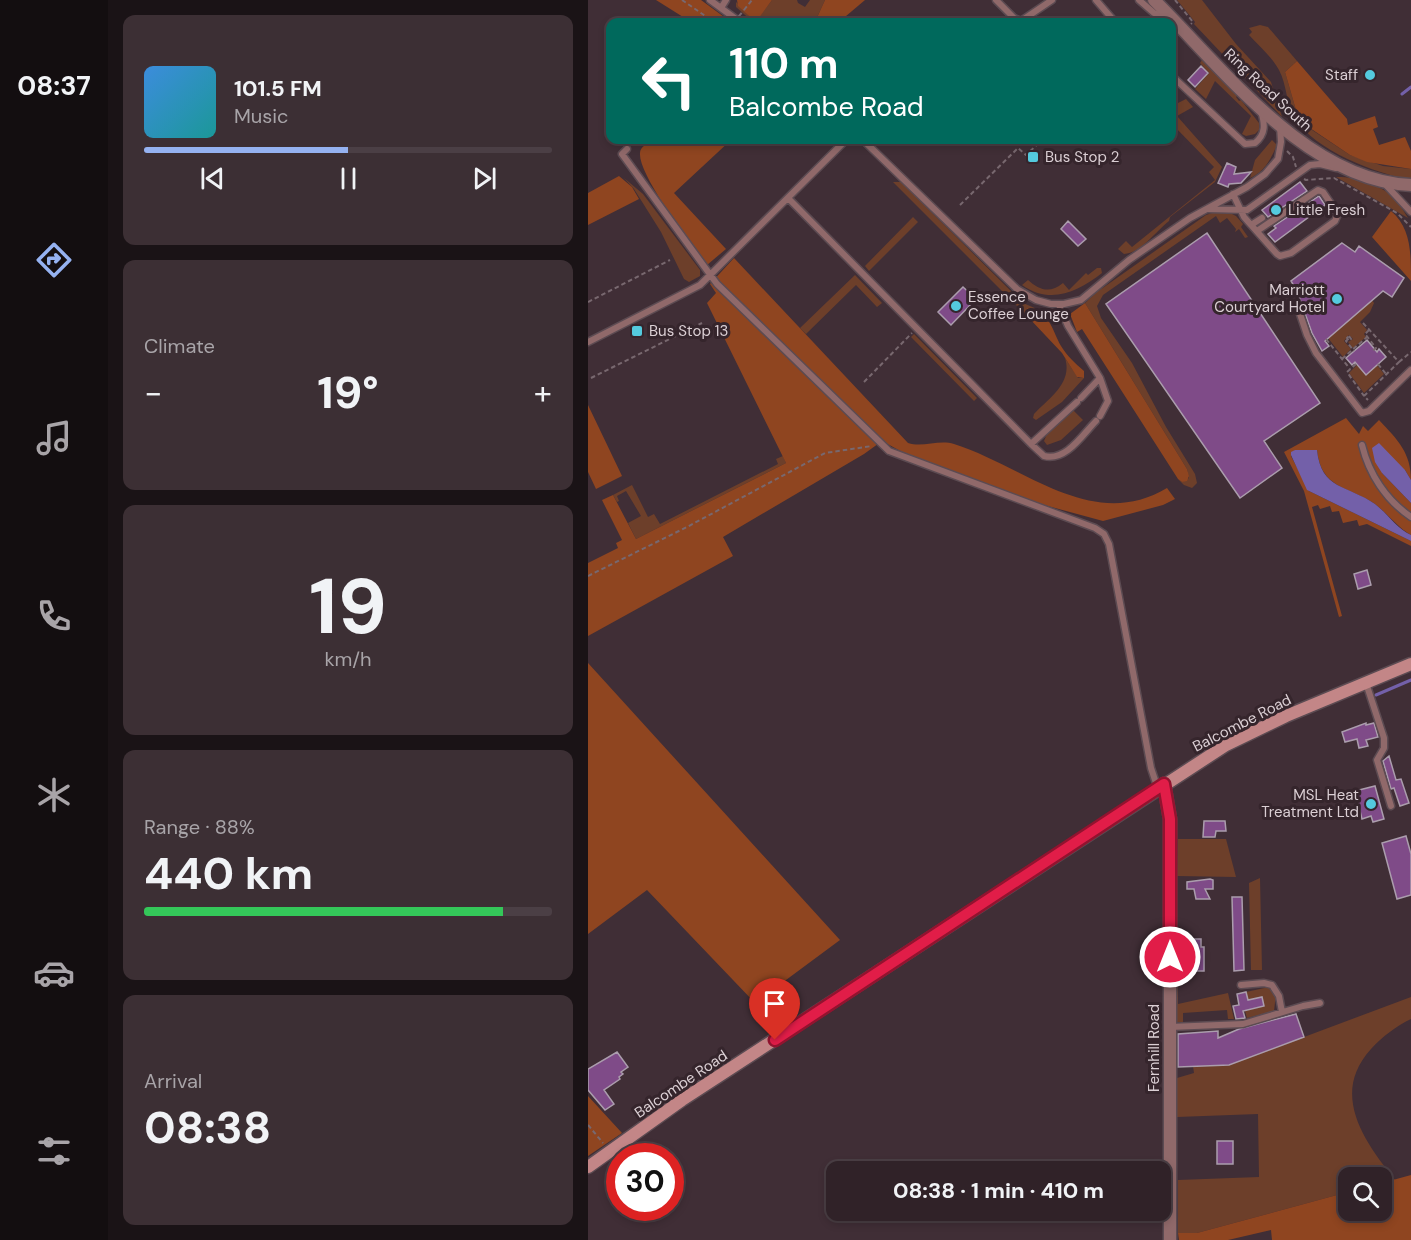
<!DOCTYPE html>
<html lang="en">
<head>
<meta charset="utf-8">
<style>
  body { margin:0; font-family:"DM Sans",sans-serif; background:#3c2f34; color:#f1f3f6; height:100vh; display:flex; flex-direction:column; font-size:22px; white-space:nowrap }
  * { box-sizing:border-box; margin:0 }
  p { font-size:20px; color:#a8a4a8 }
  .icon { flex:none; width:33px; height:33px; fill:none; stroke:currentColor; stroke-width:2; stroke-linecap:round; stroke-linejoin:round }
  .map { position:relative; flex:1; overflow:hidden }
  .panel { display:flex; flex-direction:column; gap:15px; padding:15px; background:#1a1316; width:480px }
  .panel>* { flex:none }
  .banner { position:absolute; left:18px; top:18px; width:570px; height:126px; border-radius:12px; box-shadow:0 3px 9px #0003,0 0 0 2px #4b3f45; background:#00695c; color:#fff; overflow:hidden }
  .buttons { position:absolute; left:750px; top:1167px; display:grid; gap:12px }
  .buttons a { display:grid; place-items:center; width:54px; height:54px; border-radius:12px; background:#302228; box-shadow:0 3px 9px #0003,0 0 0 2px #4b3f45; font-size:30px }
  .speed { position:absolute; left:18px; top:1143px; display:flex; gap:12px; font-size:30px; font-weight:700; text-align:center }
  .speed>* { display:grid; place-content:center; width:78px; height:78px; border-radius:50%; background:#302228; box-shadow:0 3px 9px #0003,0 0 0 2px #4b3f45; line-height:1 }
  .speed .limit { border:9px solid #d22; background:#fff; color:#111 }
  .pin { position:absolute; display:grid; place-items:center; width:51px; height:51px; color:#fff; margin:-62px -26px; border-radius:50% 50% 50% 0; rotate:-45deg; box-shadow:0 0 6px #0007 }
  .pin .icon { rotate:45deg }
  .me { position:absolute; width:66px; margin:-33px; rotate:0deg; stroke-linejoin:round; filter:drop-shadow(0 0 4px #0008) }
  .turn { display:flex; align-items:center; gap:21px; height:126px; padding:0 24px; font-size:27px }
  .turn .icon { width:78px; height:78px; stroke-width:2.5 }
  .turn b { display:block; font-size:42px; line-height:51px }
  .big { font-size:45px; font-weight:700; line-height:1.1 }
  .panel .card { flex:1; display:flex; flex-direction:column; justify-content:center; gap:9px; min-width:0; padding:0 21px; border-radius:12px; background:#3c2f34 }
  .panel .dial { align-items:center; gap:0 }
  .dial b { font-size:78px; line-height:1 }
  .song { display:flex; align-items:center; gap:18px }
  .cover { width:72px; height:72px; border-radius:9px; background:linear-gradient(135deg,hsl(210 70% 55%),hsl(180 70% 35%)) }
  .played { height:6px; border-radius:3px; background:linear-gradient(90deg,#95b2f1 50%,#4b3f45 50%) }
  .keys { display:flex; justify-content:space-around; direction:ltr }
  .heat { display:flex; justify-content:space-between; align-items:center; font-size:33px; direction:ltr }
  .charge { height:9px; border-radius:4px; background:linear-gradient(90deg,#34c759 88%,#4b3f45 0) }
  .trip { position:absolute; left:238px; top:1161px; width:345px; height:60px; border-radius:12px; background:#302228; box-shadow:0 3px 9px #0003,0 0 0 2px #4b3f45; font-weight:700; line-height:60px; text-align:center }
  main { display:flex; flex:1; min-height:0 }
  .tabs { display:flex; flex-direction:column; width:108px; justify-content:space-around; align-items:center; background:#130e10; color:#a8a4a8 }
  .tabs .icon { width:42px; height:42px }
  .tabs .active { color:#95b2f1 }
  .tabs b { font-size:27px; color:#f1f3f6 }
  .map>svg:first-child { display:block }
  .green { fill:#6d3f2a }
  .forest { fill:#8f4520 }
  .water { fill:#7360a9 }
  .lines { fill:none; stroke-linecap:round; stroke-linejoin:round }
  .stream { stroke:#7360a9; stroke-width:3 }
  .building { fill:#7f4b88; stroke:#ab9dad; stroke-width:1.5 }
  .lane-casing { stroke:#5c4b52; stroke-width:9 }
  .street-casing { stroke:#5c4b52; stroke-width:15 }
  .secondary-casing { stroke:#5c4b52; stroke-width:15 }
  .path { stroke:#78686f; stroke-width:2; stroke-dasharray:4.5 3; stroke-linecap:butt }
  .lane { stroke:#90696a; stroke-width:6 }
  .street { stroke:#90696a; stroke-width:12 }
  .secondary { stroke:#c38687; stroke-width:12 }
  .path-bridge { stroke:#78686f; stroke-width:2; stroke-dasharray:4.5 3; stroke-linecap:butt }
  .route-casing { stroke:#92132f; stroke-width:15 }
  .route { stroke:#e11d48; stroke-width:10 }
  .poi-dot { fill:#54cade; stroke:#35252c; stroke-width:2 }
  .labels { text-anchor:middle; stroke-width:6; stroke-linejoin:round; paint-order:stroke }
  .poi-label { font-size:15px; fill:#dbcfd4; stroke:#35252c; text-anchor:start }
  .street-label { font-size:15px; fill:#dbcfd4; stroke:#35252c }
</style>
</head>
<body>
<main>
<nav class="tabs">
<b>08:37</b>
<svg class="icon active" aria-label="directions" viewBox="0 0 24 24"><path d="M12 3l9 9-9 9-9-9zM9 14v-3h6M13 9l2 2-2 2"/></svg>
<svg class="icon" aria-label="music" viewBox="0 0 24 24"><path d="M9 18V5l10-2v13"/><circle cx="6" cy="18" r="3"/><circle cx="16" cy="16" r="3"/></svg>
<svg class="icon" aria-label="phone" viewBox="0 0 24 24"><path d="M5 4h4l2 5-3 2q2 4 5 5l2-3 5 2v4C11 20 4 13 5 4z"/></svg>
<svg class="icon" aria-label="climate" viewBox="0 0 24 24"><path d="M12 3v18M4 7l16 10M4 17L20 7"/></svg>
<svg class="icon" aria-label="car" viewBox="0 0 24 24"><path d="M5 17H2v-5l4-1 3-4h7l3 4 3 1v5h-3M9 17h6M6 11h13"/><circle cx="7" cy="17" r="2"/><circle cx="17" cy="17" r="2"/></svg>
<svg class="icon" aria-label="filters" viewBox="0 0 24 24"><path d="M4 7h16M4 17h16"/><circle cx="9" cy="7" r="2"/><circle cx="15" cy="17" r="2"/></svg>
</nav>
<section class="panel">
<div class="card">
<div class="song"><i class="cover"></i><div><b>101.5 FM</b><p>Music</p></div></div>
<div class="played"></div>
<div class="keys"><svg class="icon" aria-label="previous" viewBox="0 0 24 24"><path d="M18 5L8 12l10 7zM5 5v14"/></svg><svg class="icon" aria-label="pause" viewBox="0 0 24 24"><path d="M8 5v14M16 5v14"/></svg><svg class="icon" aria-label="next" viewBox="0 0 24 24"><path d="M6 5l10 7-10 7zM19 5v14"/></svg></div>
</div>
<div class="card"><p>Climate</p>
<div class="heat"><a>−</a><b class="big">19°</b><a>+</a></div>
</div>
<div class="card dial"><b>19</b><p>km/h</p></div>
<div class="card"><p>Range · 88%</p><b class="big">440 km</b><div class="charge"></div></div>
<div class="card"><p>Arrival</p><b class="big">08:38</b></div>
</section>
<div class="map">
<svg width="823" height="1240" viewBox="0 0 823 1240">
  <rect width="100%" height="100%" fill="#402e36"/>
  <path class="green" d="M184,0H209L210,3L217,7L222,0H237L227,22H165L148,7V2L168,21Z
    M589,0H614L648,44L683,82L694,117L606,24L607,22Z
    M672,25L680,27L709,61L697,72L710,117L718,126L762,155L795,166L823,169V180C787,173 727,151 707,118C698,104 699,85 691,70C684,57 671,46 661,35L664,32L661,28Z
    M614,60L650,95L648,97L651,101L653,100L671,123V130L667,134L658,136L654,134L663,116L627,81L618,99L607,89L621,73L612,63Z
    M598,99L605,107L589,116L634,167L627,182L582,217L581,221C568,231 553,253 536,254L530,249L538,241L544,247L627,180L621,172L626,167L584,124V106Z
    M684,140L689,145C683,159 676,172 662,178L667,160Z
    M748,177C764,176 790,184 803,195C810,201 815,210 820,218Z
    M36,178L55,194L112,270V276L101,282L96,279L73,232L46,189Z
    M305,182H313L435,303L449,309L443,308L439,315L441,318Z
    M627,212L642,213L648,216L655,224L653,227L660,237L657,238L651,229L647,232L648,229L639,218L632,223L628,216L515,295L509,306L513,318L544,363L578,427L607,474L609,483L604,488L596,485L590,479L594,482L601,478L599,469L497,303L509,292L618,215Z
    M325,217L330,222L281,271L277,266Z
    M509,268H513L514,273C490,292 462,305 434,285L440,280C451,290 462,294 475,283L481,290L498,273L500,275Z
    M267,275L294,303L289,307L268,285L218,334L212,328Z
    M784,300L786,303L782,312L772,322L779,330L776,334L778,337L765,348L760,342L765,339L761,335L756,341L763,349L755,357L740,338Z
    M326,334L389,398L386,401L323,337Z
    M477,358L490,378H496L474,402L448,420L445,418L446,414C461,398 485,383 477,358Z
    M769,365L778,375L789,365L796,374L776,393L761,373Z
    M485,410L495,420L473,440L459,445L456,441L459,434Z
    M195,456L198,463L48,539L40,523L53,516L38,491L29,496L31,501L29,502L25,495L44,485L60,517L66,514L72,524L190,464L188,459Z
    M590,839H638L648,877L589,876Z
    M672,878L674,970H663L661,883Z
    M590,975V1004L640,993L646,1019H640L639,1010L595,1013V1022H588Z
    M681,987L688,994L686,1011L659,1018L657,1011L676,1006L674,997L660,1000L658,992Z
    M823,997V1019C808,1026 794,1037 783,1049C742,1094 776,1141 807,1180L794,1183V1178H760V1192L609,1233H590V1180L671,1177L670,1114L589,1117V1078L606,1073L605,1066L641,1065Z"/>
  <path class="forest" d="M68,0H113L143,22H103Z
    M149,0H184L168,22L150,6Z
    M237,0H277L251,22H227Z
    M709,61L759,119L760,125L787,116L790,127L785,129L791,145L817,137L823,151V169L779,162L762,155L716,124L710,117L697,72Z
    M64,140H143L86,193L138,249L119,265C104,245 50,175 52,153C52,147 60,143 64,140Z
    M31,176L44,187L51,199L0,225V193Z
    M803,211C823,228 823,252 823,281L784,237Z
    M146,258L320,443C335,448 351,439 366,444C436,466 504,533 579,488L587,499L575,505L515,521L445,502L318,454L294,441L276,454L135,537L145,556L0,636V563L30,548L28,543L34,540L14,500L25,495L48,539L198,463L119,303L128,293L122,284Z
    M497,303L599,469L601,476L599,481L594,482L590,479L494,329L489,332L482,314Z
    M439,308C461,309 464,330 473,346C479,356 487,363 496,371V378L489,377L474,353L441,318L438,312Z
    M0,405L34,476L8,489L0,472Z
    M758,418L771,434L775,426L780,431L791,420C810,440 823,453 823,480L817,470L794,473L823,503V535C809,527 800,514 787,504C760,486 733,489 729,450H707L703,456L721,491L823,541V546L779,524L771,526L769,520L755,523L751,511L744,512L742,506L732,509L730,505L724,507L754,616L751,617L716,491L696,452Z
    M0,663L252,940L167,1003L59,890L0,934Z
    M0,1096L34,1133L0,1156Z
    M823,1175V1240H684L683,1230L640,1240H591L590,1233H609L760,1192V1210H794V1183Z"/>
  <path class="water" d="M791,443L817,470L823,480V503L794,473L787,462L784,448Z
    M707,450H729C733,490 760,485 787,504C800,514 808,528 823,535V541L719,490L703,455V452Z"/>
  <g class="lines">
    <path class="stream" d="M814,94L823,87
      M788,695L823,680"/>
  </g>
  <path class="building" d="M613,66L620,73L607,87L600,80Z
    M639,163L648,167L646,174L663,172L653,183L641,184L640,187L630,183Z
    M712,182L719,191L680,217L674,210Z
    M731,196L737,205L687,242L680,234L688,228L686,226Z
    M480,221L498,239L490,246L473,229Z
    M619,233L732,403L676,441L694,468L652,498L518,304Z
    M754,243L767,252L771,246L816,278L804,297L795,291L737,341L741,346L734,351L724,333L709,291L703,281Z
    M375,287L388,299L363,325L350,312Z
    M779,340L789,352L791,349L798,357L778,375L767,362L764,365L758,358Z
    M779,570L783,585L770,589L766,574Z
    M778,723V725L786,723L790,737L778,740L780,746L771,748L769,739L757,742L754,732Z
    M801,756L808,780L813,779L821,803L812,806L806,788L803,789L795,761Z
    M787,786L796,819L785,822L783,816L774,819L767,791Z
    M616,821H637L638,831H628L627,837H615Z
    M818,836L823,854V895L809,899L794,843Z
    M622,879L625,880V889H617L622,899H608L606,889H599V882Z
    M644,897H654L656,970L646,971Z
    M600,939H613V947H616V971H602Z
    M658,992L660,1000L674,997L676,1006L655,1011L657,1018L648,1019L645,1006L651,1005L649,994Z
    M708,1014L716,1037L641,1065L590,1067V1034L630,1031V1038L651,1029Z
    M29,1052L40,1067L33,1072L35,1074L31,1077L32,1079L16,1090L26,1104L17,1110L0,1090V1069Z
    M629,1141H645V1164H629Z"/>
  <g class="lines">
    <g class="lane-casing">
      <path id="lane" d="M122,0L152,22
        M408,0L426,18L433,21L464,0
        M508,0L527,22
        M551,0L566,13L579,18
        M133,8L138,0
        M584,76L657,144L667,143C678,134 677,124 673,111
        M275,140L429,289L448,300L463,304H476L493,300L541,260L602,218L659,187L677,174L690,159L693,142L692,126
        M39,149L34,154L129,284L301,451L507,528L516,534L521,544L563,768L570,789
        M796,183L823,212
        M645,194L656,217L689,254L692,256L703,253L747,221L750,214L735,192L730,190L669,231
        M200,198L443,444L489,402
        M620,209L659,210L722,165L732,164L748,168
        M663,225L674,218
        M471,305L480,326L512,378L493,398
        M709,305L719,335L728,353L774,413L781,411L823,370
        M0,342L112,285L258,140
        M512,416L520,401L512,378
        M443,444L456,456C478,462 495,434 508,421
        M774,445C781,474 798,500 823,517
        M778,683L796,738V748L789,760L803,806
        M653,985L676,983L684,985L691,996L694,1012
        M582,1027L655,1024L715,1006L732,1003"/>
    </g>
    <g class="street-casing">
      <path id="street" d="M566,0C635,68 719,181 823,185
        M576,784L582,819V1240"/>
    </g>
    <g class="secondary-casing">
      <path id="secondary" d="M0,1167L94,1100L638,745L698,716L823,664"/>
    </g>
    <path class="path" d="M94,0L126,22
      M587,0L605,22L603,24
      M156,10L164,0
      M699,151L705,157L708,167
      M716,179L718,180L746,178L809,213L823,227
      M372,205L430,148L438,155L454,140
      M0,302L82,260
      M775,323L811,362L776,396L780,400
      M781,330L777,334L788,348L784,351
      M761,336L763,339L761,341L759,338Z
      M738,339L762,369
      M760,339L758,341L766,351
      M754,359L779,337
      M811,362L823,352
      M768,364L759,372L776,396
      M790,364L798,374
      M3,378L114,323
      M276,382L324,333
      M0,576L99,527L237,453L284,446
      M0,1125L15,1143"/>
    <use href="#lane" class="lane"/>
    <use href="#street" class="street"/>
    <use href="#secondary" class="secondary"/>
    <path class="path-bridge" d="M146,22L156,10"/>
  </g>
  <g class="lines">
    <g class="route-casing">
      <path id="route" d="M187,1040L576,784L582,819V957"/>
    </g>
    <use href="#route" class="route"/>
  </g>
  <g class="poi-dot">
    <circle cx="782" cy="75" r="6"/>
    <rect x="439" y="151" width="12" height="12" rx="3"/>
    <circle cx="688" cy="210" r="6"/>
    <circle cx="749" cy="299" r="6"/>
    <circle cx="368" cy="306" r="6"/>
    <rect x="43" y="325" width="12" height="12" rx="3"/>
    <circle cx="783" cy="804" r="6"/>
  </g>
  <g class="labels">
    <g class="poi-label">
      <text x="770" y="80" text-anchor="end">Staff</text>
      <text x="457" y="162">Bus Stop 2</text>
      <text x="700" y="215">Little Fresh</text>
      <text x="737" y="295" text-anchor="end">Marriott<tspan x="737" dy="17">Courtyard Hotel</tspan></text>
      <text x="380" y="302">Essence<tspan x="380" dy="17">Coffee Lounge</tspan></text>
      <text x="61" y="336">Bus Stop 13</text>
      <text x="771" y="800" text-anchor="end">MSL Heat<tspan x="771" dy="17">Treatment Ltd</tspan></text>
    </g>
    <g class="street-label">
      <text transform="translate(680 90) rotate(43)" y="5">Ring Road South</text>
      <text transform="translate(654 723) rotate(-27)" y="5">Balcombe Road</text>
      <text transform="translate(566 1048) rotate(-90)" y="5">Fernhill Road</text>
      <text transform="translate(93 1084) rotate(-34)" y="5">Balcombe Road</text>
    </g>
  </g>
</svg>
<div class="buttons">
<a><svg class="icon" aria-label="search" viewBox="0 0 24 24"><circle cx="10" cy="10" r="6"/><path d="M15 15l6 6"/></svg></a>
</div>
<div class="speed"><div class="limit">30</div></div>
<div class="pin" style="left:187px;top:1040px;background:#d93025"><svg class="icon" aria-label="arrive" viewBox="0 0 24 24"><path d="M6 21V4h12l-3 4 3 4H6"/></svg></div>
<svg class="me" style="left:582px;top:957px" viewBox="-20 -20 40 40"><circle r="17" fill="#e11d48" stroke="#fff" stroke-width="3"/><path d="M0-11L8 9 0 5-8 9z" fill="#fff"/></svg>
<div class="trip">08:38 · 1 min · 410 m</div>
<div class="banner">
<div class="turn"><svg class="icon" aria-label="left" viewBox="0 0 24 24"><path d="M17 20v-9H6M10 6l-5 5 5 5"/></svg><div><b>110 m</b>Balcombe Road</div></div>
</div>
</div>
</main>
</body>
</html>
